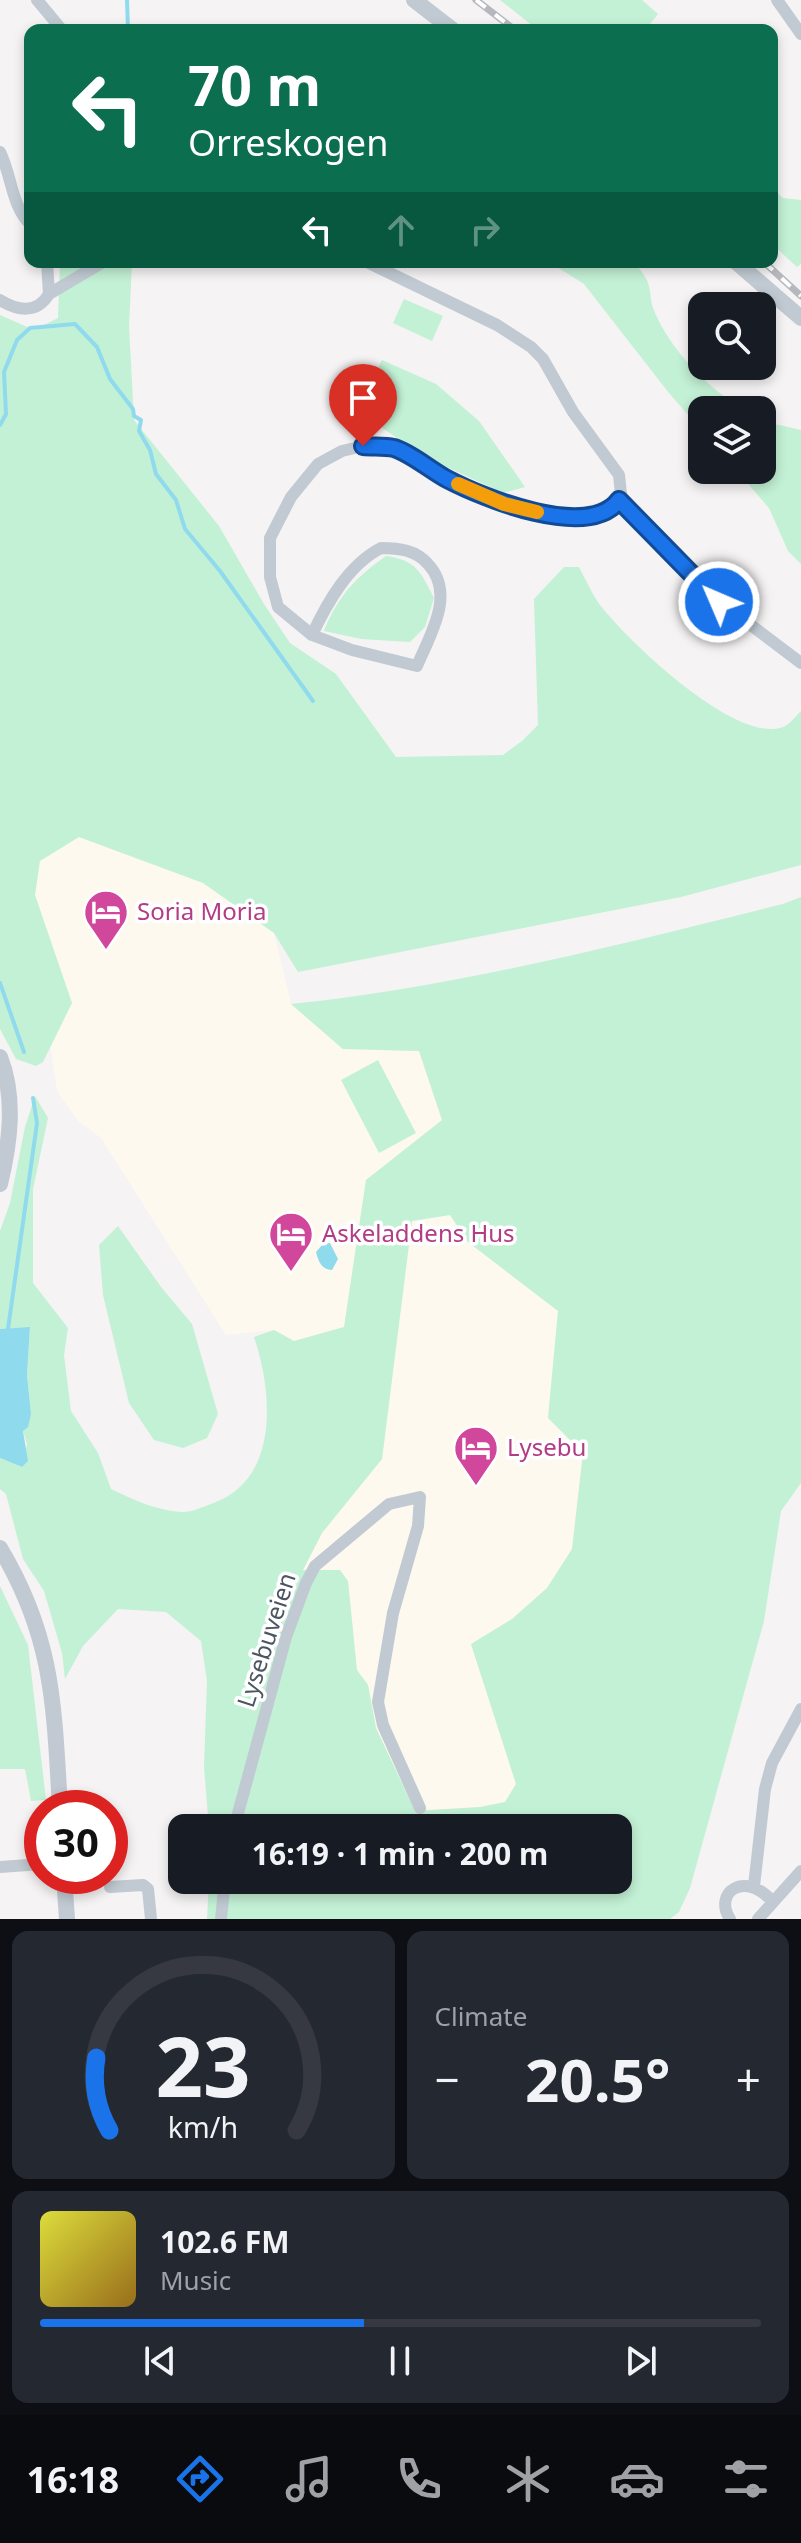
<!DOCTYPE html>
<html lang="en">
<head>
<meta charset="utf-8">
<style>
  body { margin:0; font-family:"Noto Sans",sans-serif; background:#242831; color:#f1f3f6; height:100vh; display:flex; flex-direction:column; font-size:30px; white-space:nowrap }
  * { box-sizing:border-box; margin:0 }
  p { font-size:26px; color:#9ea1a6 }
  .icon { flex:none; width:44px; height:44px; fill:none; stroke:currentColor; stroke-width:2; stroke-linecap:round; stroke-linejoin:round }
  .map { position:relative; height:1919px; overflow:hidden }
  .sheet { display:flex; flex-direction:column; gap:12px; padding:12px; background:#0d0f14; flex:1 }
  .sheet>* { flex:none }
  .guide { position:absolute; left:24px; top:24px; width:754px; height:244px; border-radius:16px; box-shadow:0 4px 12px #0003; background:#0b6e4f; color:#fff; overflow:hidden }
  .tools { position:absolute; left:688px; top:292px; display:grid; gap:16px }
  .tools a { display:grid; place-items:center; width:88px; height:88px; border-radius:16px; background:#171b24; box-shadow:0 4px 12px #0003; font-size:40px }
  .speed { position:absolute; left:24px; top:1790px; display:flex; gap:16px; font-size:40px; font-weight:700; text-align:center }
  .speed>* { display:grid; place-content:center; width:104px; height:104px; border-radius:50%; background:#171b24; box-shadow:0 4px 12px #0003; line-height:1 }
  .speed .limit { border:12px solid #d22; background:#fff; color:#111 }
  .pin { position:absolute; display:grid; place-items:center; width:68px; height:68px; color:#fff; margin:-82px -34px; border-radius:50% 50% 50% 0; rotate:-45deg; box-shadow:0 0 8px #0007 }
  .pin .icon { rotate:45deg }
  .me { position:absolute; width:88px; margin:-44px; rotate:315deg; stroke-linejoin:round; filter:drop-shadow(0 0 6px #0008) }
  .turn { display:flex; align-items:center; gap:28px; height:168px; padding:0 32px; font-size:36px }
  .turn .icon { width:104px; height:104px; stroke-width:2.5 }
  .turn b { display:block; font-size:56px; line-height:68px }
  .lanes { display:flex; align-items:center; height:76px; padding:0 32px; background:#0003; justify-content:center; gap:40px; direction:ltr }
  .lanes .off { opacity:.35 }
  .big { font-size:60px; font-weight:700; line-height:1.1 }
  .sheet .widget { flex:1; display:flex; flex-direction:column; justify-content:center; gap:12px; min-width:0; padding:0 28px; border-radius:16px; background:#242831 }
  .sheet .dial { align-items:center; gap:0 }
  .dial svg { height:208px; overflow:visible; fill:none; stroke:#363941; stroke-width:7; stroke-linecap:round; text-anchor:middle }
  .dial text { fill:#f1f3f6; stroke:none }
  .song { display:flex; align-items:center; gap:24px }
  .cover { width:96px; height:96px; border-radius:12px; background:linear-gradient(135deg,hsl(60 70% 55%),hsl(40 70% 35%)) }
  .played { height:8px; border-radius:4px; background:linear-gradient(90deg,#1a73e8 45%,#363941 45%) }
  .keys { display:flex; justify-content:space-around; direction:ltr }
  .heat { display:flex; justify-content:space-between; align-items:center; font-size:44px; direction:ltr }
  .sheet .tiles { flex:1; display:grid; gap:12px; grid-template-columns:1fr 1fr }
  .widget:last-child { grid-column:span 2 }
  .trip { position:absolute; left:168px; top:1814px; width:464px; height:80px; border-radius:16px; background:#171b24; box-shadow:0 4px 12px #0003; font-weight:700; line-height:80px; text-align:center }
  .tab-bar { display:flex; height:128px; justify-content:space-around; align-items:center; background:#090b0e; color:#9ea1a6 }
  .tab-bar .icon { width:56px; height:56px }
  .tab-bar .current { color:#1a73e8 }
  .tab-bar b { font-size:36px; color:#f1f3f6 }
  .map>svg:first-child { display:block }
  .commercial { fill:#fdf9ef }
  .green { fill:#c3f1d5; fill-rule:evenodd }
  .water { fill:#90daee }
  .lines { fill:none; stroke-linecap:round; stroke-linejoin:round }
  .stream { stroke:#90daee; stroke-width:4 }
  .minor { stroke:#c1cad2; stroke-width:12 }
  .tertiary { stroke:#c1cad2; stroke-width:16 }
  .rail-casing { stroke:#b5b8bd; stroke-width:7 }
  .rail { stroke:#fff; stroke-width:4; stroke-dasharray:12; stroke-linecap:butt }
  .route-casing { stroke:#114b97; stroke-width:20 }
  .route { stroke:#1a73e8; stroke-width:14 }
  .slow { stroke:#f59e0b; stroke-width:14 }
  .labels { text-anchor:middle; stroke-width:7; stroke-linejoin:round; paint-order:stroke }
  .hotel-label { font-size:24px; fill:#b23c85; stroke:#fff; text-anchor:start }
  .street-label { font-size:24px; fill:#4a5661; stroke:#fff }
</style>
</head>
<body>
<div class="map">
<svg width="801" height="1919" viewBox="0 0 801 1919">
  <rect width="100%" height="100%" fill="#f5f3f3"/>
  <path class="commercial" d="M79,837L203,883L274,933L291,1004L342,1049L419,1051L442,1120L366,1180L344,1327L294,1341L274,1330L226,1335L101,1138L78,1121L57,1091L50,1044L72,1003L35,895L39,861Z
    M450,1215L468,1242L558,1311L548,1418L583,1453L572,1549L547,1588L512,1619L471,1644L516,1784L505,1802L480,1807L415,1811L376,1728L368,1685L357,1671L348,1581L303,1570L322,1533L382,1459L412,1221Z"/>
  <path class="green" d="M500,0H642L658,14L645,30H538Z
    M772,188L783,198L801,200V264L797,267L772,244Z
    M60,262H132L129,326L134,420L219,526L264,604L290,643L336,674L396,757L503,755L522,741L538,725L534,599L564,567H579C586,580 592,594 600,605C627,640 736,745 783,727C789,725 796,716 801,711V865L681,897L298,972L274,933L203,883L79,837L40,861L35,895L72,1003L43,1062L36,1066L16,1059L0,1029V315L34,330L58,318Z
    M549,262H635C639,269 646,276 648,283C651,291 650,300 653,308C669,349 707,387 744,410H702V431L669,393L584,284Z
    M404,299L443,316L432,341L393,323Z
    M382,360L436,384L479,421L525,487L503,493L423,456L378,425L351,419Z
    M762,421L801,430V564L788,551L769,508L736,470H762Z
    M386,556C416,560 421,572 434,598L425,627L410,642L361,639L324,631C338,596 356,577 386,556Z
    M801,897V1483L781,1511L764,1621L690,1888L679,1912L670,1919H207L209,1880H618V1828H209L204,1767L207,1681L201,1641L166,1612L118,1609L83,1646L65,1679L62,1653L44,1591L23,1559L6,1494L0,1489V1458L22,1467L27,1444L23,1431L31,1414L27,1375L30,1328L0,1329V1231L10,1203L25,1127L35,1096L48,1118L33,1189V1283L68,1328L64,1355L71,1411L98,1453L111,1489C134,1500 155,1510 181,1512C191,1513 202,1507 211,1504C280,1481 273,1393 254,1337L274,1330L294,1341L344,1327L366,1180L442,1120L419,1051L343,1049L291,1004C457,987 621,944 783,904ZM450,1215L468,1242L558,1311L548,1418L583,1453L572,1549L547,1588L512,1619L471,1644L516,1784L505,1802L480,1807L415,1811L376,1728L368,1685L357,1670L348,1581L340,1570H303L322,1533L382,1459L412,1221Z
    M378,1060L416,1133L379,1153L341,1080Z
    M118,1226L161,1287L192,1324L218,1414L207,1438L183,1448L154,1440L129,1403L103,1295L99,1245Z
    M0,1586L28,1645L46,1800L31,1801L25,1769H0Z"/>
  <path class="water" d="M330,1243L338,1259L332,1270C322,1270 318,1261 316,1252L323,1244Z
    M30,1327L27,1375L31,1414L28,1427L23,1431L28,1461L22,1467L0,1458V1329Z"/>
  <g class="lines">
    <path class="stream" d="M127,0L128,30
      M0,425L6,414L4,372L17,340L30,328L75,324L97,347L110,379L133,409L134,416L141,420L139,431L150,450L156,474L176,500L185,529L220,571L313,701
      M0,983L24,1052
      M8,1329L37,1123L33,1098"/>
    <path class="minor" d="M37,0L62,30
      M777,0L801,34
      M0,152C12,176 11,205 30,224
      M47,262L49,294
      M0,300C18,311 37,314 49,294L103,262
      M619,500L639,518L710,594L801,663
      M381,548C399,548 416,550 428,564C456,594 430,635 417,666L352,650L312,635C327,603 348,565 381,548Z
      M312,635L278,607L270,577V538L291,497L318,464L342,451L363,446L396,449L450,481L504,504L570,517H592L605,513L613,507L621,494L619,475L573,412L543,359L531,347L497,325L367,262
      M234,1828L286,1637L306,1583L315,1566L389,1504L420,1497L418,1526L393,1613L378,1702L383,1725L420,1808
      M0,1867L42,1864
      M754,1886L765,1789L772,1763L801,1709
      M110,1887L143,1885L148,1889L151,1919
      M221,1919L225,1880
      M730,1919C713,1893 744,1870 772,1901
      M758,1919L801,1871"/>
    <path class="tertiary" d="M414,0L453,30
      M736,262L801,318
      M0,1057C16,1098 10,1143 0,1184
      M0,1548C54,1638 54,1707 60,1808
      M64,1876L67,1919"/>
    <g class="rail-casing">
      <path id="rail" d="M476,0L515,30
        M764,262L801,296"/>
    </g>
    <use href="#rail" class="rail"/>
  </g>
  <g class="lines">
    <g class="route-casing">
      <path id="route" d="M363,446C373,447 384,446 394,448C409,452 432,471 447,479C483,498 589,541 619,500L719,602"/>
    </g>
    <use href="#route" class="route"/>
    <path class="slow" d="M458,484L504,504L537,512"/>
  </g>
  <defs>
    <g id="hotel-pin" transform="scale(2.3)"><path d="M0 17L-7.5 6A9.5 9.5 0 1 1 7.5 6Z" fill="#d1479c" stroke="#fff"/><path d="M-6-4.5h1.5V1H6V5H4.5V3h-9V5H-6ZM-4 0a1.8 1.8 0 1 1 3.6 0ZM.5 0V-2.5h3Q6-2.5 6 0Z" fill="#fff"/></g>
  </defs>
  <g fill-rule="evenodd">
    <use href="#hotel-pin" x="106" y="912"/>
    <use href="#hotel-pin" x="291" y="1234"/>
    <use href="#hotel-pin" x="476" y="1448"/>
  </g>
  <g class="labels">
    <g class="hotel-label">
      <text x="137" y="920">Soria Moria</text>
      <text x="322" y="1242">Askeladdens Hus</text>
      <text x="507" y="1456">Lysebu</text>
    </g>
    <g class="street-label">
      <text transform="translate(267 1640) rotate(-72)" y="8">Lysebuveien</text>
    </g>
  </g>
</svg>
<div class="tools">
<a><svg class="icon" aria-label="search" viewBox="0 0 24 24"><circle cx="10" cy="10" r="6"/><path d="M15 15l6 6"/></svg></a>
<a><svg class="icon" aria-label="layers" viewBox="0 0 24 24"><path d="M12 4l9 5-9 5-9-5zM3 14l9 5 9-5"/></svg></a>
</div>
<div class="speed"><div class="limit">30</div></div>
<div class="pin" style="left:363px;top:446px;background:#d93025"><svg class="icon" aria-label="arrive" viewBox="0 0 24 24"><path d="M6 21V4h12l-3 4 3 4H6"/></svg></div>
<svg class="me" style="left:719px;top:602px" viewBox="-20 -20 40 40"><circle r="17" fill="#1a73e8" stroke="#fff" stroke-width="3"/><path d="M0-11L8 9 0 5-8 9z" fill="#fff"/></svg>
<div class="trip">16:19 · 1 min · 200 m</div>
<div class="guide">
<div class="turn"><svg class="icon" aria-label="left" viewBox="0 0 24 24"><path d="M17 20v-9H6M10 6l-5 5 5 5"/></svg><div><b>70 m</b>Orreskogen</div></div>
<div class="lanes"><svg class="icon" aria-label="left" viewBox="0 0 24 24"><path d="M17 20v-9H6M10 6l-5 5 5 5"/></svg><svg class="icon off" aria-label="ahead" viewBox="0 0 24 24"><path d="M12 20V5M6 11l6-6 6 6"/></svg><svg class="icon off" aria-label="right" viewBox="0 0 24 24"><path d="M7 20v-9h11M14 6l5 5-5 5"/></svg></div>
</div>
</div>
<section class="sheet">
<div class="tiles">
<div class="widget dial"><svg viewBox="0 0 100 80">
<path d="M14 69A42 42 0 1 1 86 69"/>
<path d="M14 69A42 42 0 0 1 9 41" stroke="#1a73e8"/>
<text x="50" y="56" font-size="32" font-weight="700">23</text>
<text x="50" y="72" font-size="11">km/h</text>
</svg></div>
<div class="widget"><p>Climate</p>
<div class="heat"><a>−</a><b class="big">20.5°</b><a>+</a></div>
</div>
<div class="widget">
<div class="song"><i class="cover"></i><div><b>102.6 FM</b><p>Music</p></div></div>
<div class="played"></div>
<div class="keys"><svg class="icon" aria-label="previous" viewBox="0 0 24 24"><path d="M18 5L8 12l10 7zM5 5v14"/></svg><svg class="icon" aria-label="pause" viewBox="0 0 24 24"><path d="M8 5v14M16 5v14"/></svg><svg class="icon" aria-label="next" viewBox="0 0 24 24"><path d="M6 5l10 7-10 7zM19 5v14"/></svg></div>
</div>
</div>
</section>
<nav class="tab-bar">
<b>16:18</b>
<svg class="icon current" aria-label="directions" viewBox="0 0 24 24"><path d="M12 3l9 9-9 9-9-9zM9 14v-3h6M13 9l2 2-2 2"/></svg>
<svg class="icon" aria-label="music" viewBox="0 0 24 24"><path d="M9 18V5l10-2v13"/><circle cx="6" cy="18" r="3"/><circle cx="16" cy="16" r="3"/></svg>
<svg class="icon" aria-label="phone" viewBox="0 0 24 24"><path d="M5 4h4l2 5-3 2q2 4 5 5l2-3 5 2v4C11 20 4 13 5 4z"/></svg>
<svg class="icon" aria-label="climate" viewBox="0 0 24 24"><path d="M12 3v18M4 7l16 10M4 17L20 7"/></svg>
<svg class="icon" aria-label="car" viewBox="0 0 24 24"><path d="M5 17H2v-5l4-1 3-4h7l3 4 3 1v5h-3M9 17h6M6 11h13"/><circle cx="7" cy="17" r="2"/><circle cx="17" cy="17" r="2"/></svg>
<svg class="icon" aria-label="filters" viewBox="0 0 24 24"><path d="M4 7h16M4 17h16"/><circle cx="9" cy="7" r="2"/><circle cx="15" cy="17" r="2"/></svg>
</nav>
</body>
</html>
